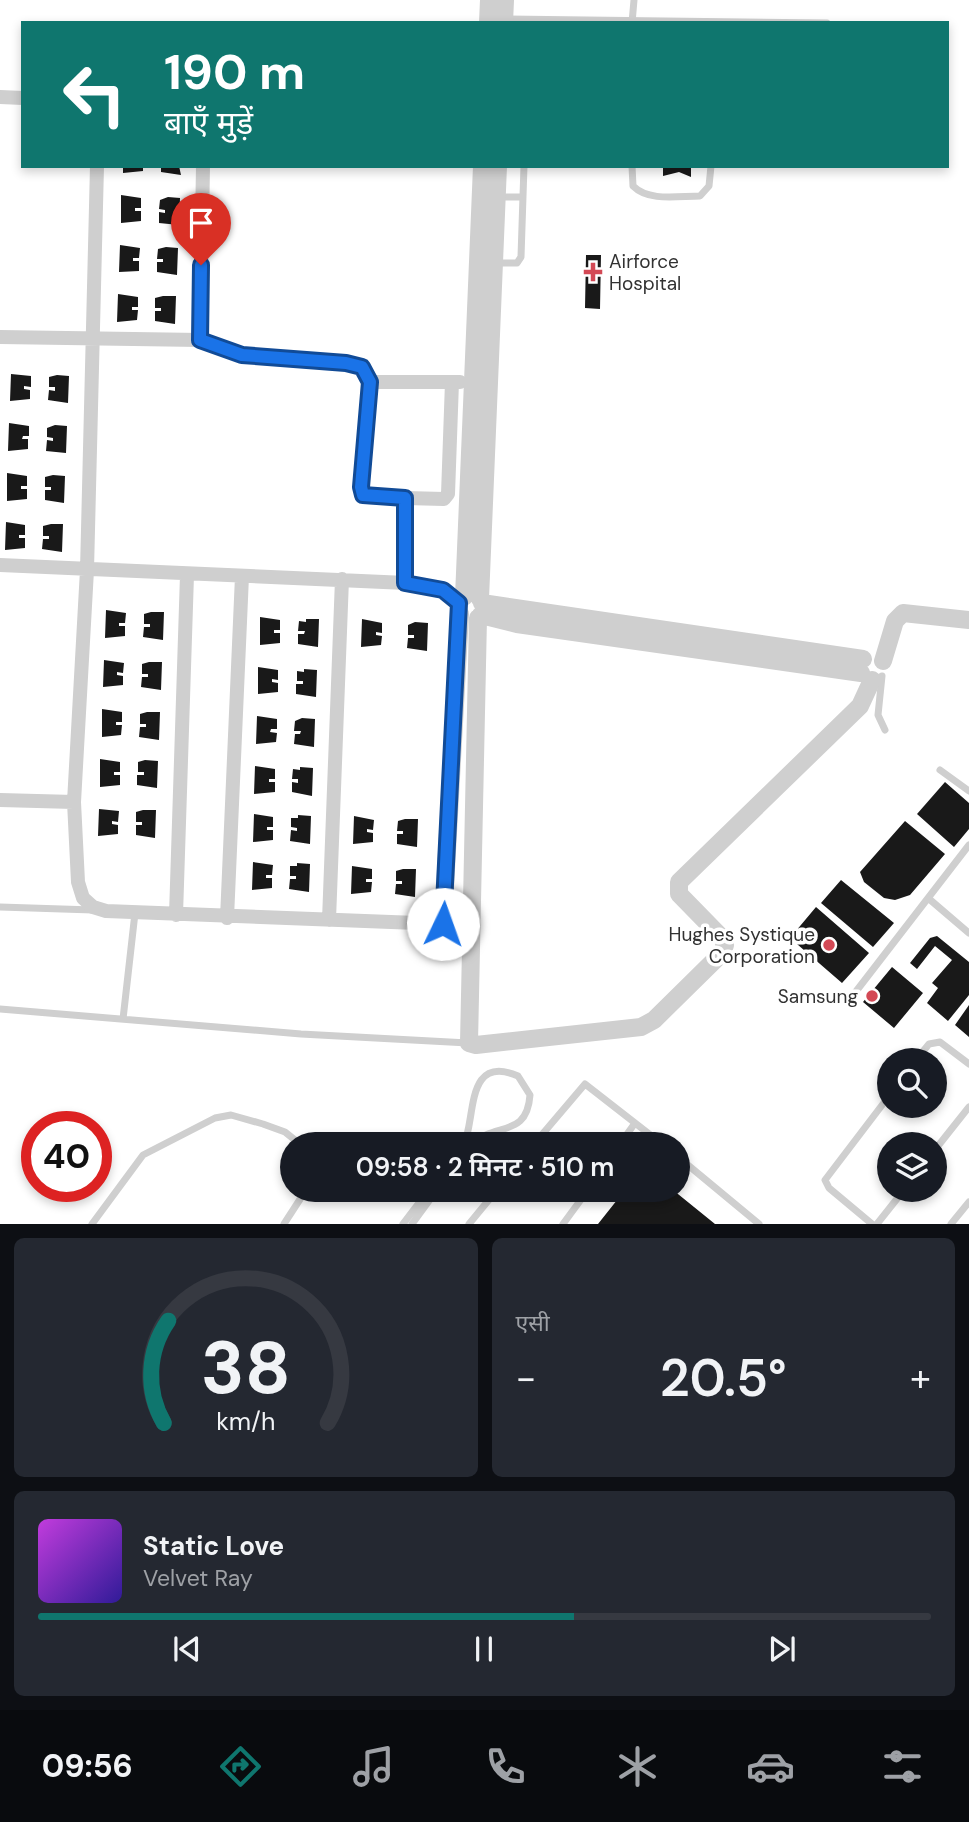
<!DOCTYPE html>
<html lang="hi">
<head>
<meta charset="utf-8">
<style>
  body { margin:0; font-family:"DM Sans","Noto Sans Devanagari",sans-serif; background:#242831; color:#f1f3f6; height:100vh; display:flex; flex-direction:column; font-size:26px; white-space:nowrap }
  * { box-sizing:border-box; margin:0 }
  p { font-size:23px; color:#9ea1a6 }
  .icon { flex:none; width:38px; height:38px; fill:none; stroke:currentColor; stroke-width:2; stroke-linecap:round; stroke-linejoin:round }
  .map { position:relative; height:1224px; overflow:hidden }
  .drawer { display:flex; flex-direction:column; gap:14px; padding:14px; background:#0d0f14; flex:1 }
  .drawer>* { flex:none }
  .hud { position:absolute; left:21px; top:21px; width:928px; height:147px; border-radius:0px; box-shadow:0 4px 10px #0003; background:#0f766e; color:#fff; overflow:hidden }
  .controls { position:absolute; left:877px; top:1048px; display:grid; gap:14px }
  .controls a { display:grid; place-items:center; width:70px; height:70px; border-radius:50%; background:#171b24; box-shadow:0 4px 10px #0003; font-size:35px }
  .speed { position:absolute; left:21px; top:1111px; display:flex; gap:14px; font-size:35px; font-weight:700; text-align:center }
  .speed>* { display:grid; place-content:center; width:91px; height:91px; border-radius:50%; background:#171b24; box-shadow:0 4px 10px #0003; line-height:1 }
  .speed .limit { border:10px solid #d22; background:#fff; color:#111 }
  .pin { position:absolute; display:grid; place-items:center; width:60px; height:60px; color:#fff; margin:-72px -30px; border-radius:50% 50% 50% 0; rotate:-45deg; box-shadow:0 0 7px #0007 }
  .pin .icon { rotate:45deg }
  .me { position:absolute; width:77px; margin:-38px; rotate:3deg; stroke-linejoin:round; filter:drop-shadow(0 0 5px #0008) }
  .turn { display:flex; align-items:center; gap:24px; height:147px; padding:0 28px; font-size:32px }
  .turn .icon { width:91px; height:91px; stroke-width:2.5 }
  .turn b { display:block; font-size:49px; line-height:60px }
  .big { font-size:52px; font-weight:600; line-height:1.1 }
  .drawer .card { flex:1; display:flex; flex-direction:column; justify-content:center; gap:10px; min-width:0; padding:0 24px; border-radius:10px; background:#242831 }
  .drawer .dial { align-items:center; gap:0 }
  .dial svg { height:182px; overflow:visible; fill:none; stroke:#363941; stroke-width:7; stroke-linecap:round; text-anchor:middle }
  .dial text { fill:#f1f3f6; stroke:none }
  .song { display:flex; align-items:center; gap:21px }
  .cover { width:84px; height:84px; border-radius:10px; background:linear-gradient(135deg,hsl(290 70% 55%),hsl(250 70% 35%)) }
  .played { height:7px; border-radius:4px; background:linear-gradient(90deg,#0f766e 60%,#363941 60%) }
  .keys { display:flex; justify-content:space-around; direction:ltr }
  .heat { display:flex; justify-content:space-between; align-items:center; font-size:38px; direction:ltr }
  .drawer .tiles { flex:1; display:grid; gap:14px; grid-template-columns:1fr 1fr }
  .card:last-child { grid-column:span 2 }
  .trip { position:absolute; left:280px; top:1132px; width:410px; height:70px; border-radius:35px; background:#171b24; box-shadow:0 4px 10px #0003; font-weight:600; line-height:70px; text-align:center }
  .dock { display:flex; height:112px; justify-content:space-around; align-items:center; background:#090b0e; color:#9ea1a6 }
  .dock .icon { width:49px; height:49px }
  .dock .on { color:#0f766e }
  .dock b { font-size:32px; color:#f1f3f6 }
  .map>svg:first-child { display:block }
  .building { fill:#191919 }
  .lines { fill:none; stroke-linecap:round; stroke-linejoin:round }
  .service { stroke:#cfcfcf; stroke-width:7 }
  .minor { stroke:#cfcfcf; stroke-width:14 }
  .tertiary { stroke:#cfcfcf; stroke-width:18 }
  .route-casing { stroke:#114b97; stroke-width:18 }
  .route { stroke:#1a73e8; stroke-width:12 }
  .poi-dot { fill:#d34955; stroke:#fff; stroke-width:2.5 }
  .labels { text-anchor:middle; stroke-width:7; stroke-linejoin:round; paint-order:stroke }
  .poi-label { font-size:19px; fill:#323232; stroke:#fff; text-anchor:end }
</style>
</head>
<body>
<div class="map">
<svg width="969" height="1224" viewBox="0 0 969 1224">
  <rect width="100%" height="100%" fill="#fff"/>
  <path class="building" d="M123,166H143V171L123,173Z
    M161,166H179L181,175L161,172Z
    M663,166H691V177L679,172L663,176Z
    M121,195L141,198V208H135V211H141V221L121,223Z
    M168,197L180,198L179,225L159,223V212L165,213V210L159,209L160,200Z
    M120,245L140,248L139,258H133V261H139V271L119,272Z
    M166,247L178,248L177,275L157,272V262H163V259H157L158,249Z
    M586,255H601L600,309L585,308Z
    M118,294L138,297V307H132V310H138L137,320L117,322Z
    M163,296H176L175,324L155,321V311H161V308H155V298Z
    M11,374L31,376V387L24,386V389L30,390V399L10,401Z
    M57,375L69,376L68,403L48,400L49,390L55,391V387H49V377Z
    M9,423L29,426V436H23L22,439H28V449L8,451Z
    M55,425L67,426L66,453L46,451L47,440L53,441V438L47,437V428Z
    M7,473L27,476V486H21V489H27V499L7,501Z
    M53,475L65,476L64,503L45,500V490H51V487H45V477Z
    M6,522L25,525V535H19V538H25V548L5,550Z
    M51,524H63L62,552L42,549L43,539H49V536H43V526Z
    M106,610L126,613L125,623H119V626H125V636L105,638Z
    M151,612H164L163,640L143,637L144,627H150V624H144V614Z
    M260,617L280,620V630H274V633H280V643L260,645Z
    M306,619H319L318,647L298,644V634H304L305,631H298L299,621L306,622Z
    M362,619L382,623V633L376,632V635L382,636L381,645L361,647Z
    M415,622L428,623L427,651L407,648L408,638H414V635H408V625Z
    M104,660L124,663L123,673L117,672V675L123,676V685L103,687Z
    M149,662H162L161,690L141,687L142,677H148V674H142V664Z
    M258,667L278,670V680L272,679V682L278,683V692L258,694Z
    M304,669L317,670L316,697L296,694V684H303V681H297V671L304,672Z
    M102,709L122,712V722H116V725H122L121,735L102,737Z
    M147,712H160L159,740L139,737L140,727H146V724H140V714Z
    M257,716L277,719V729H271L270,732L277,733L276,742L256,744Z
    M302,718L315,719L314,747L294,744L295,734H300L301,731H294L295,721Z
    M100,759L120,762V772H114V775H120V785L100,787Z
    M145,760L158,761L157,788L137,785V775H144V772H138V762Z
    M255,766L275,769V779H269V782H275V792L254,794Z
    M300,767L313,768L312,796L292,792V782L298,783V779H292L293,769L300,770Z
    M945,782L969,803V829L954,847L917,814Z
    M99,809L119,811L118,822L112,821V824L118,825V834L98,836Z
    M143,810H156L155,838L136,835V825H142V822H136V812Z
    M254,814L273,817V827H267V830H273V840L253,842Z
    M298,815L311,816L310,844L290,841L291,830L297,831V828L291,827V818H298Z
    M354,816L374,820L373,830L367,829V832L373,833V842L353,844Z
    M405,819H418L417,847L397,844V834H403V831H397L398,821Z
    M905,821L945,854L910,895L895,900L884,898L864,882L860,872Z
    M253,862L273,865L272,875H266V878H272V888L252,890Z
    M297,863L310,864L309,892L289,889L290,879H296V876H290V866H297Z
    M352,866L372,869V879H366V882H372L371,892L351,894Z
    M403,869H416L415,897L395,894L396,884H402V881H396V871Z
    M841,880L894,923L873,947L821,903Z
    M816,907L869,953L842,983L790,938Z
    M937,936L969,962V995L948,1021L927,1003L938,988L932,983L952,960L935,946L917,969L910,963L930,938Z
    M892,967L923,993L894,1028L863,1002Z
    M969,1005V1037L955,1025Z
    M625,1190H673L715,1224H598Z"/>
  <g class="lines">
    <path class="service" d="M506,19L827,23
      M632,23L634,0
      M632,166L633,186C649,202 678,196 700,196L709,186L711,166
      M499,197H523
      M495,263H517L521,257L524,166
      M882,676L878,715L885,730
      M940,770L969,791
      M928,898L969,933
      M0,907L93,910
      M854,994L969,845
      M0,1009L301,1034L468,1043
      M123,1019L135,913
      M916,1060L929,1044L940,1042L969,1064
      M464,1144C476,1119 465,1053 518,1076L530,1095C527,1138 496,1122 472,1144
      M534,1144L585,1084L662,1144
      M620,1144L635,1123
      M934,1151L969,1107
      M677,1156L759,1224
      M92,1224L143,1155L215,1118L231,1115L263,1124L285,1132L300,1144
      M284,1224L306,1190
      M403,1224L429,1190
      M412,1224L437,1190
      M469,1224L497,1190
      M563,1224L588,1190
      M872,1224L829,1188L825,1180L889,1096
      M877,1224L904,1190
      M951,1224L969,1202"/>
    <path class="minor" d="M0,97L23,98
      M97,166L87,570L74,802L78,882L83,898L93,907L106,911L443,924
      M0,337L200,340L203,166
      M200,340L242,354L346,363L362,367L370,382L361,487L367,497L444,499L448,494L452,382
      M370,382H460
      M405,498L406,583
      M0,565L406,583L443,590L459,603
      M0,800L74,802
      M176,915L187,575
      M227,918L242,576
      M329,920L342,579"/>
    <path class="tertiary" d="M488,23L489,0
      M504,23L505,0
      M464,597L482,166
      M480,599L498,166
      M482,603L863,659
      M460,614L443,924L470,925
      M481,615L517,624L861,673
      M478,618L469,1043L476,1045L641,1027L654,1020L722,953L725,945L722,938L679,894V882L860,706L872,680
      M883,661L895,621L903,613L969,620"/>
  </g>
  <g class="lines">
    <g class="route-casing">
      <path id="route" d="M201,265L200,340L242,355L346,363L362,367L370,382L361,487L363,495L405,498V583L443,590L459,603L443,924"/>
    </g>
    <use href="#route" class="route"/>
  </g>
  <g class="poi-dot">
    <path d="M589.5 261.5h7v7h7v7h-7v7h-7v-7h-7v-7h7z"/>
    <circle cx="829" cy="945" r="7"/>
    <circle cx="872" cy="996" r="7"/>
  </g>
  <g class="labels">
    <g class="poi-label">
      <text x="609" y="268" text-anchor="start">Airforce<tspan x="609" dy="22">Hospital</tspan></text>
      <text x="815" y="941">Hughes Systique<tspan x="815" dy="22">Corporation</tspan></text>
      <text x="858" y="1003">Samsung</text>
    </g>
  </g>
</svg>
<div class="controls">
<a><svg class="icon" aria-label="search" viewBox="0 0 24 24"><circle cx="10" cy="10" r="6"/><path d="M15 15l6 6"/></svg></a>
<a><svg class="icon" aria-label="layers" viewBox="0 0 24 24"><path d="M12 4l9 5-9 5-9-5zM3 14l9 5 9-5"/></svg></a>
</div>
<div class="speed"><div class="limit">40</div></div>
<div class="pin" style="left:201px;top:265px;background:#d93025"><svg class="icon" aria-label="arrive" viewBox="0 0 24 24"><path d="M6 21V4h12l-3 4 3 4H6"/></svg></div>
<svg class="me" style="left:443px;top:924px" viewBox="-20 -20 40 40"><circle r="19" fill="#fff"/><path d="M0-13L10 11 0 6-10 11z" fill="#1a73e8"/></svg>
<div class="trip">09:58 · 2 मिनट · 510 m</div>
<div class="hud">
<div class="turn"><svg class="icon" aria-label="left" viewBox="0 0 24 24"><path d="M17 20v-9H6M10 6l-5 5 5 5"/></svg><div><b>190 m</b>बाएँ मुड़ें</div></div>
</div>
</div>
<section class="drawer">
<div class="tiles">
<div class="card dial"><svg viewBox="0 0 100 80">
<path d="M14 69A42 42 0 1 1 86 69"/>
<path d="M14 69A42 42 0 0 1 16 24" stroke="#0f766e"/>
<text x="50" y="56" font-size="32" font-weight="700">38</text>
<text x="50" y="72" font-size="11">km/h</text>
</svg></div>
<div class="card"><p>एसी</p>
<div class="heat"><a>−</a><b class="big">20.5°</b><a>+</a></div>
</div>
<div class="card">
<div class="song"><i class="cover"></i><div><b>Static Love</b><p>Velvet Ray</p></div></div>
<div class="played"></div>
<div class="keys"><svg class="icon" aria-label="previous" viewBox="0 0 24 24"><path d="M18 5L8 12l10 7zM5 5v14"/></svg><svg class="icon" aria-label="pause" viewBox="0 0 24 24"><path d="M8 5v14M16 5v14"/></svg><svg class="icon" aria-label="next" viewBox="0 0 24 24"><path d="M6 5l10 7-10 7zM19 5v14"/></svg></div>
</div>
</div>
</section>
<nav class="dock">
<b>09:56</b>
<svg class="icon on" aria-label="directions" viewBox="0 0 24 24"><path d="M12 3l9 9-9 9-9-9zM9 14v-3h6M13 9l2 2-2 2"/></svg>
<svg class="icon" aria-label="music" viewBox="0 0 24 24"><path d="M9 18V5l10-2v13"/><circle cx="6" cy="18" r="3"/><circle cx="16" cy="16" r="3"/></svg>
<svg class="icon" aria-label="phone" viewBox="0 0 24 24"><path d="M5 4h4l2 5-3 2q2 4 5 5l2-3 5 2v4C11 20 4 13 5 4z"/></svg>
<svg class="icon" aria-label="climate" viewBox="0 0 24 24"><path d="M12 3v18M4 7l16 10M4 17L20 7"/></svg>
<svg class="icon" aria-label="car" viewBox="0 0 24 24"><path d="M5 17H2v-5l4-1 3-4h7l3 4 3 1v5h-3M9 17h6M6 11h13"/><circle cx="7" cy="17" r="2"/><circle cx="17" cy="17" r="2"/></svg>
<svg class="icon" aria-label="filters" viewBox="0 0 24 24"><path d="M4 7h16M4 17h16"/><circle cx="9" cy="7" r="2"/><circle cx="15" cy="17" r="2"/></svg>
</nav>
</body>
</html>
